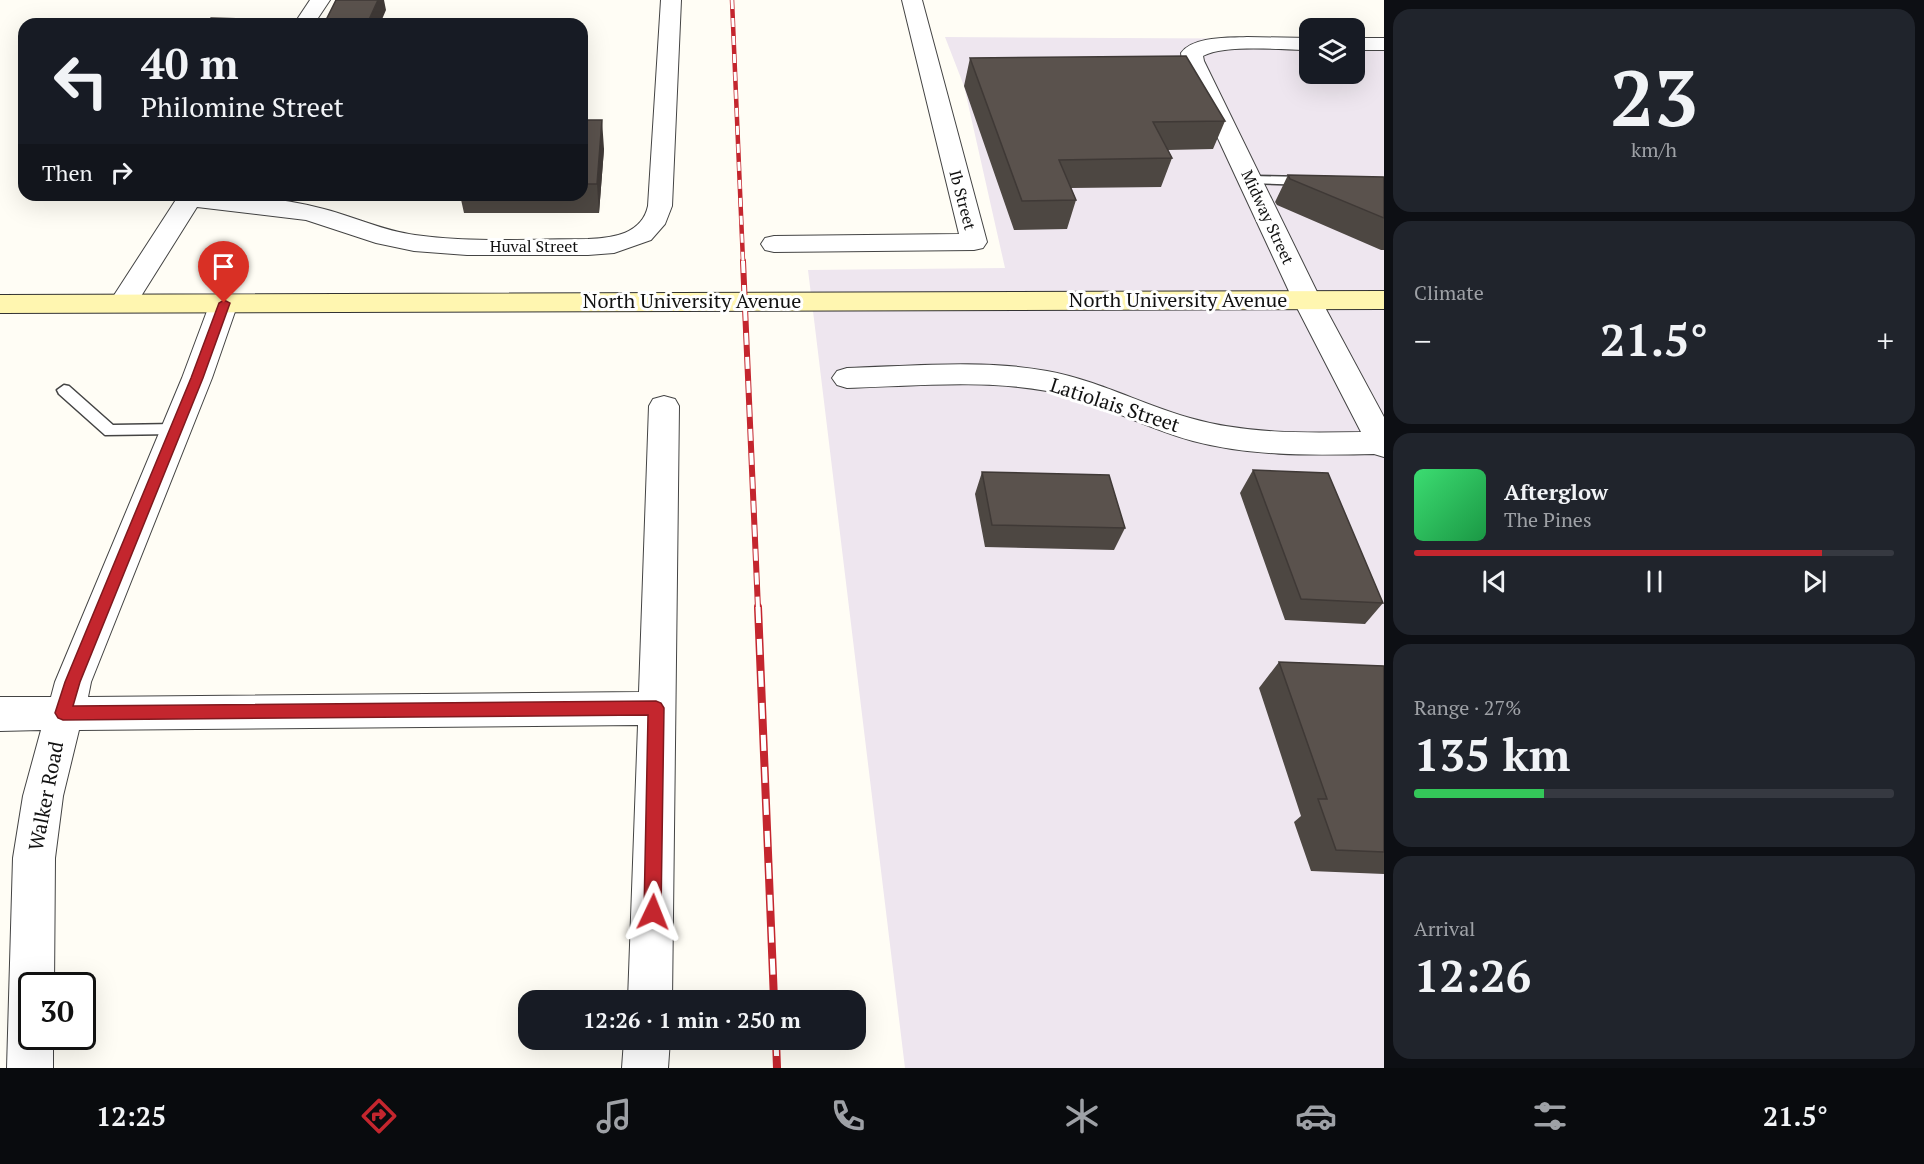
<!DOCTYPE html>
<html lang="en">
<head>
<meta charset="utf-8">
<style>
  body { margin:0; font-family:"PT Serif",serif; background:#20242c; color:#f1f3f6; height:100vh; display:flex; flex-direction:column; font-size:22px; white-space:nowrap }
  * { box-sizing:border-box; margin:0 }
  p { font-size:20px; color:#9ea1a6 }
  .icon { flex:none; width:33px; height:33px; fill:none; stroke:currentColor; stroke-width:2; stroke-linecap:round; stroke-linejoin:round }
  .map { position:relative; flex:1; overflow:hidden }
  .sheet { display:flex; flex-direction:column; gap:9px; padding:9px; background:#0d0f14; width:540px }
  .sheet>* { flex:none }
  .top-card { position:absolute; left:18px; top:18px; width:570px; height:183px; border-radius:18px; box-shadow:0 6px 24px #0002; background:#171b24; color:#f1f3f6; overflow:hidden }
  .fabs { position:absolute; left:1299px; top:18px; display:grid; gap:12px }
  .fabs a { display:grid; place-items:center; width:66px; height:66px; border-radius:12px; background:#171b24; box-shadow:0 6px 24px #0002; font-size:30px }
  .speed { position:absolute; left:18px; top:972px; display:flex; gap:12px; font-size:30px; font-weight:700; text-align:center }
  .speed>* { display:grid; place-content:center; width:78px; height:78px; border-radius:50%; background:#171b24; box-shadow:0 6px 24px #0002; line-height:1 }
  .speed .limit { border:3px solid #111; border-radius:9px; background:#fff; color:#111 }
  .pin { position:absolute; display:grid; place-items:center; width:51px; height:51px; color:#fff; margin:-62px -26px; border-radius:50% 50% 50% 0; rotate:-45deg; box-shadow:0 0 6px #0007 }
  .pin .icon { rotate:45deg }
  .me { position:absolute; width:66px; margin:-33px; rotate:2deg; stroke-linejoin:round; filter:drop-shadow(0 0 4px #0008) }
  .turn { display:flex; align-items:center; gap:21px; height:126px; padding:0 24px; font-size:27px }
  .turn .icon { width:78px; height:78px; stroke-width:2.5 }
  .turn b { display:block; font-size:42px; line-height:51px }
  .then { display:flex; align-items:center; height:57px; padding:0 24px; background:#0003; gap:12px; font-size:22px }
  .big { font-size:45px; font-weight:600; line-height:1.1 }
  .sheet .card { flex:1; display:flex; flex-direction:column; justify-content:center; gap:9px; min-width:0; padding:0 21px; border-radius:18px; background:#20242c }
  .sheet .dial { align-items:center; gap:0 }
  .dial b { font-size:78px; line-height:1 }
  .song { display:flex; align-items:center; gap:18px }
  .cover { width:72px; height:72px; border-radius:9px; background:linear-gradient(135deg,hsl(140 70% 55%),hsl(140 70% 35%)) }
  .played { height:6px; border-radius:3px; background:linear-gradient(90deg,#c4262e 85%,#363941 85%) }
  .keys { display:flex; justify-content:space-around; direction:ltr }
  .heat { display:flex; justify-content:space-between; align-items:center; font-size:33px; direction:ltr }
  .charge { height:9px; border-radius:4px; background:linear-gradient(90deg,#34c759 27%,#363941 0) }
  .trip { position:absolute; left:518px; top:990px; width:348px; height:60px; border-radius:18px; background:#171b24; box-shadow:0 6px 24px #0002; font-weight:600; line-height:60px; text-align:center }
  .tabs { display:flex; height:96px; justify-content:space-around; align-items:center; background:#090b0e; color:#9ea1a6 }
  .tabs .icon { width:42px; height:42px }
  .tabs .current { color:#c4262e }
  .tabs b { font-size:27px; color:#f1f3f6 }
  main { display:flex; flex:1; min-height:0 }
  .map>svg:first-child { display:block }
  .industrial { fill:#eee6ef }
  .lines { fill:none; stroke-linecap:round; stroke-linejoin:round }
  .service-casing { stroke:#444; stroke-width:3 }
  .minor-casing { stroke:#444; stroke-width:2 }
  .secondary-casing { stroke:#333; stroke-width:2 }
  .service { fill:#fff; fill-rule:evenodd }
  .minor { fill:#fff; fill-rule:evenodd }
  .secondary { fill:#fff6b0; fill-rule:evenodd }
  .rail-far2-casing { stroke:#c4262e; stroke-width:4.5 }
  .rail-far1-casing { stroke:#c4262e; stroke-width:6 }
  .rail-casing { stroke:#c4262e; stroke-width:8 }
  .rail-far2 { stroke:#fff; stroke-width:3; stroke-dasharray:9; stroke-linecap:butt }
  .rail-far1 { stroke:#fff; stroke-width:4; stroke-dasharray:12; stroke-linecap:butt }
  .rail { stroke:#fff; stroke-width:5; stroke-dasharray:16; stroke-linecap:butt }
  .wall { fill:#4d4742 }
  .shaded-wall { fill:#3f3936 }
  .building { fill:#5a524d; stroke:#3f3936; stroke-width:1.5 }
  .route { fill:#c4262e; stroke:#7f191e; stroke-width:1.5 }
  .labels { text-anchor:middle; stroke-width:6; stroke-linejoin:round; paint-order:stroke }
  .far-street-label { font-size:16px; fill:#111; stroke:#fff }
  .street-label { font-size:20px; fill:#111; stroke:#fff }
</style>
</head>
<body>
<main>
<div class="map">
<svg width="1384" height="1068" viewBox="0 0 1384 1068">
  <rect width="100%" height="100%" fill="#fffdf5"/>
  <path class="industrial" d="M945,37L1309,39L1310,74H1354L1355,39L1384,40V1068H905L808,270L1005,268L964,86Z"/>
  <g class="lines">
    <g class="service-casing">
      <path id="service" d="M1251,176L1307,177L1313,181L1307,185L1247,183V177Z
        M64,385L69,386L113,425L176,424L181,425L184,429L181,433L176,434L105,435L59,394L57,390Z"/>
    </g>
    <g class="minor-casing">
      <path id="minor" d="M310,0H330L314,24H294Z
        M661,0H681L672,206L665,224L651,240L614,253L588,255H467L414,251L376,243L306,220L197,207L133,309L123,312L113,309L109,303L179,195C228,195 276,196 324,209C355,217 384,231 415,235C471,243 532,239 588,239C613,238 642,234 648,206Z
        M902,0H922L987,242L983,248L974,250L774,252L765,250L761,244L765,238L774,236L959,234Z
        M1247,37L1310,38V50C1284,50 1224,44 1203,56L1204,61L1321,300L1384,417V457L1374,454C1314,455 1253,457 1193,441C1144,428 1098,401 1047,391C982,379 913,386 847,388L837,385L832,378L837,371L847,368C913,366 982,359 1047,371C1097,380 1141,404 1190,418C1245,434 1304,433 1361,432L1293,300L1182,61L1181,53C1193,36 1228,38 1247,37Z
        M1354,38H1384V50H1354Z
        M224,294L234,297L238,303L212,378L91,682L88,697L639,692L649,406L653,399L664,396L675,399L679,406L672,1000H628L638,725L79,730L63,796L55,858L54,986H32V1036H53V1068H7L13,858L23,796L41,730L0,731V697H51L55,682L182,378L210,303L214,297Z
        M624,1040H670L668,1068H622Z"/>
    </g>
    <g class="secondary-casing">
      <path id="secondary" d="M1384,291V309L0,313V295Z"/>
    </g>
    <use href="#service" class="service"/>
    <use href="#minor" class="minor"/>
    <use href="#secondary" class="secondary"/>
    <g class="rail-far2-casing">
      <path id="rail-far2" d="M732,0L743,262"/>
    </g>
    <g class="rail-far1-casing">
      <path id="rail-far1" d="M743,261L758,609"/>
    </g>
    <g class="rail-casing">
      <path id="rail" d="M758,607L774,1000
        M776,1040L777,1068"/>
    </g>
    <use href="#rail-far2" class="rail-far2"/>
    <use href="#rail-far1" class="rail-far1"/>
    <use href="#rail" class="rail"/>
  </g>
  <path class="wall" d="M970,58L1225,121L1213,149L1168,150L1172,158L1161,187L1071,188L1076,200L1067,229L1014,230L964,86Z
    M582,106L584,120L604,149L599,213H464L460,195H582Z
    M1288,175L1384,177V250H1381L1277,205L1275,202Z
    M1253,470L1383,603L1365,624L1285,620L1240,493Z
    M982,472L1125,528L1114,550L985,547L975,494Z
    M1279,662L1384,666V874L1311,871L1294,822L1301,816L1259,688Z"/>
  <path class="shaded-wall" d="M378,0H384L386,10L380,24H367Z
    M583,106L585,134L582,133Z
    M602,120L604,149L599,213L597,184Z"/>
  <path class="building" d="M336,0H378L367,24H324Z
    M211,18L243,19L240,24H207Z
    M1186,56L1225,121L1153,122L1172,158L1059,160L1076,200L1022,201L970,58Z
    M582,120H602L597,184H582Z
    M1288,175L1384,177V218L1290,179Z
    M1253,470L1328,473L1383,603L1301,599Z
    M982,472L1109,475L1125,528L992,525Z
    M1279,662L1384,666V852L1336,850L1318,799H1327Z"/>
  <path class="route" d="M224,300L230,303L203,378L80,682L73,706L656,701L661,703L664,708L661,912L659,918L653,921L646,918L644,912L648,715L63,720L58,718L55,713L65,682L191,378L219,303Z"/>
  <g class="labels">
    <g class="far-street-label">
      <text transform="translate(963 200) rotate(75)" y="6">Ib Street</text>
      <text transform="translate(1268 217) rotate(65)" y="6">Midway Street</text>
      <text x="534" y="252">Huval Street</text>
    </g>
    <g class="street-label">
      <text x="1178" y="307">North University Avenue</text>
      <text x="692" y="308">North University Avenue</text>
      <text transform="translate(1115 405) rotate(18)" y="7">Latiolais Street</text>
      <text transform="translate(46 796) rotate(-79)" y="7">Walker Road</text>
    </g>
  </g>
</svg>
<div class="fabs">
<a><svg class="icon" aria-label="layers" viewBox="0 0 24 24"><path d="M12 4l9 5-9 5-9-5zM3 14l9 5 9-5"/></svg></a>
</div>
<div class="speed"><div class="limit">30</div></div>
<div class="pin" style="left:224px;top:303px;background:#d93025"><svg class="icon" aria-label="arrive" viewBox="0 0 24 24"><path d="M6 21V4h12l-3 4 3 4H6"/></svg></div>
<svg class="me" style="left:653px;top:912px" viewBox="-20 -20 40 40"><path d="M0-17L14 15 0 8-14 15z" fill="#c4262e" stroke="#fff" stroke-width="4"/></svg>
<div class="trip">12:26 · 1 min · 250 m</div>
<div class="top-card">
<div class="turn"><svg class="icon" aria-label="left" viewBox="0 0 24 24"><path d="M17 20v-9H6M10 6l-5 5 5 5"/></svg><div><b>40 m</b>Philomine Street</div></div>
<div class="then">Then<svg class="icon" aria-label="right" viewBox="0 0 24 24"><path d="M7 20v-9h11M14 6l5 5-5 5"/></svg></div>
</div>
</div>
<section class="sheet">
<div class="card dial"><b>23</b><p>km/h</p></div>
<div class="card"><p>Climate</p>
<div class="heat"><a>−</a><b class="big">21.5°</b><a>+</a></div>
</div>
<div class="card">
<div class="song"><i class="cover"></i><div><b>Afterglow</b><p>The Pines</p></div></div>
<div class="played"></div>
<div class="keys"><svg class="icon" aria-label="previous" viewBox="0 0 24 24"><path d="M18 5L8 12l10 7zM5 5v14"/></svg><svg class="icon" aria-label="pause" viewBox="0 0 24 24"><path d="M8 5v14M16 5v14"/></svg><svg class="icon" aria-label="next" viewBox="0 0 24 24"><path d="M6 5l10 7-10 7zM19 5v14"/></svg></div>
</div>
<div class="card"><p>Range · 27%</p><b class="big">135 km</b><div class="charge"></div></div>
<div class="card"><p>Arrival</p><b class="big">12:26</b></div>
</section>
</main>
<nav class="tabs">
<b>12:25</b>
<svg class="icon current" aria-label="directions" viewBox="0 0 24 24"><path d="M12 3l9 9-9 9-9-9zM9 14v-3h6M13 9l2 2-2 2"/></svg>
<svg class="icon" aria-label="music" viewBox="0 0 24 24"><path d="M9 18V5l10-2v13"/><circle cx="6" cy="18" r="3"/><circle cx="16" cy="16" r="3"/></svg>
<svg class="icon" aria-label="phone" viewBox="0 0 24 24"><path d="M5 4h4l2 5-3 2q2 4 5 5l2-3 5 2v4C11 20 4 13 5 4z"/></svg>
<svg class="icon" aria-label="climate" viewBox="0 0 24 24"><path d="M12 3v18M4 7l16 10M4 17L20 7"/></svg>
<svg class="icon" aria-label="car" viewBox="0 0 24 24"><path d="M5 17H2v-5l4-1 3-4h7l3 4 3 1v5h-3M9 17h6M6 11h13"/><circle cx="7" cy="17" r="2"/><circle cx="17" cy="17" r="2"/></svg>
<svg class="icon" aria-label="filters" viewBox="0 0 24 24"><path d="M4 7h16M4 17h16"/><circle cx="9" cy="7" r="2"/><circle cx="15" cy="17" r="2"/></svg>
<b>21.5°</b>
</nav>
</body>
</html>
